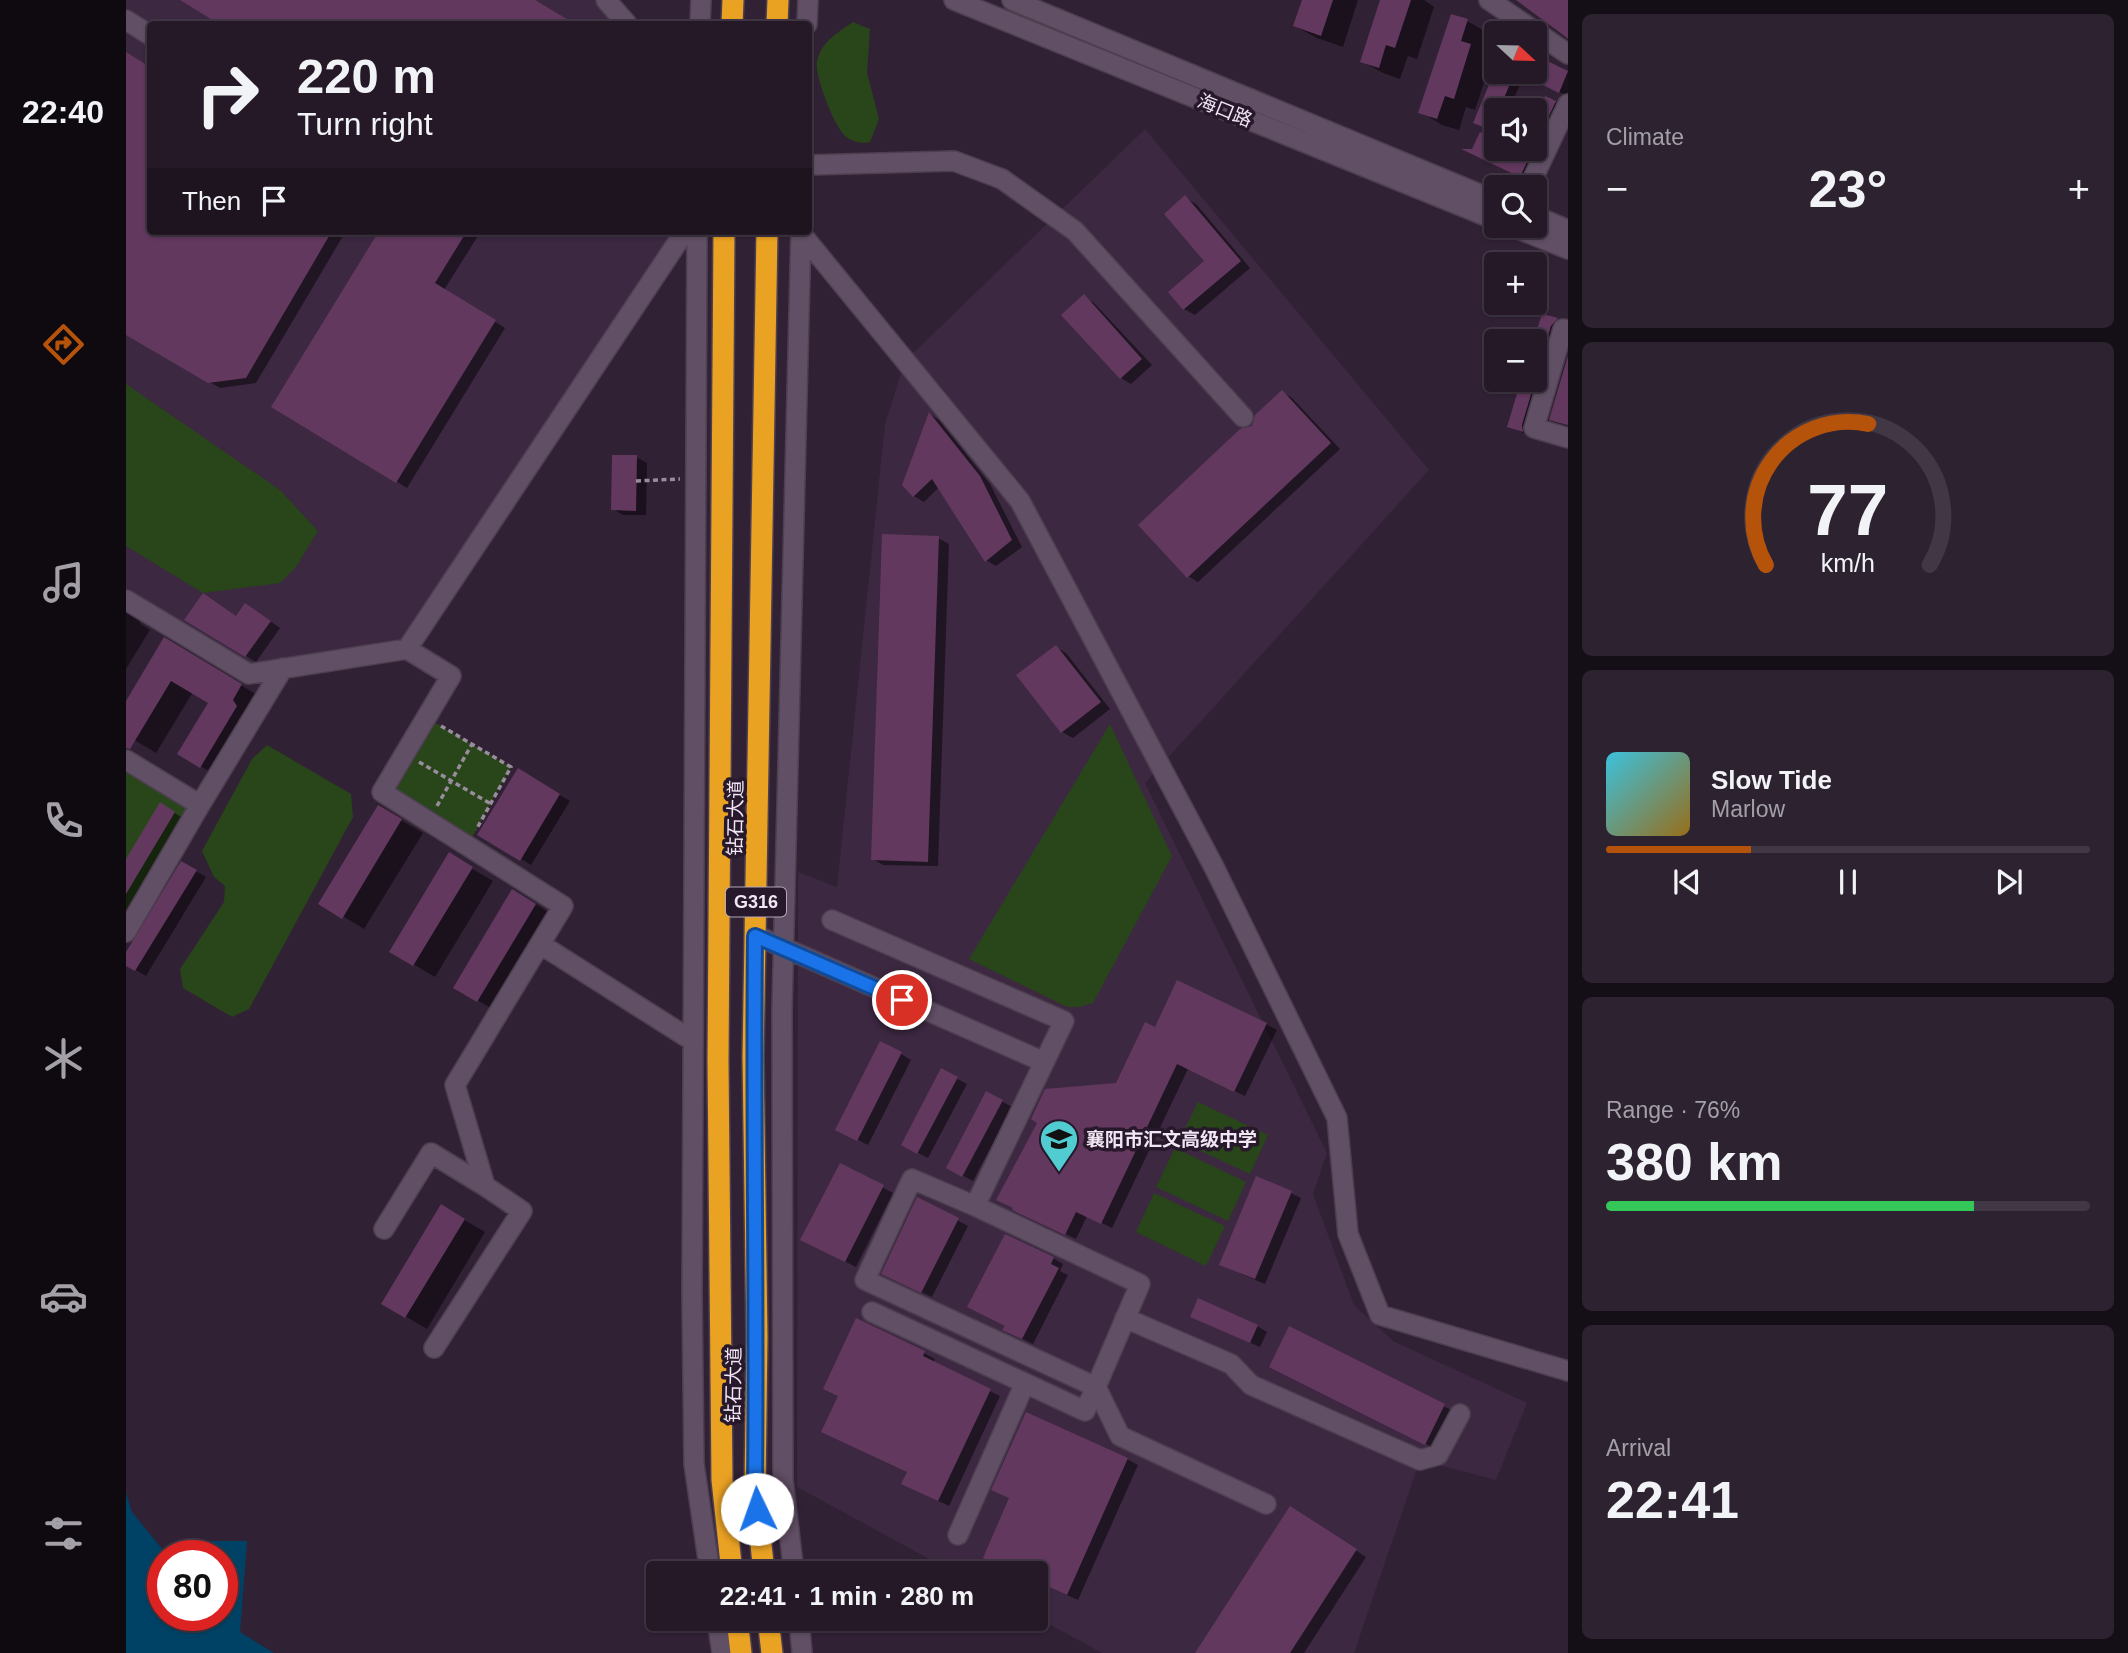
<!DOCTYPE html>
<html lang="en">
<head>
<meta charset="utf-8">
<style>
  body { margin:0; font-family:Helvetica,"Noto Sans SC",sans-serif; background:#2d2230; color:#f1f3f6; height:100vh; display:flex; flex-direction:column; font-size:26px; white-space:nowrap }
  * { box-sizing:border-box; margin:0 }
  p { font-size:23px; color:#a3a0a8 }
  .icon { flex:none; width:38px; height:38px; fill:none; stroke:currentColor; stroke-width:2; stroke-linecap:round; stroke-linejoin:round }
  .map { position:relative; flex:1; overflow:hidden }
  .panel { display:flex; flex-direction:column; gap:14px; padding:14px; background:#140e16; width:560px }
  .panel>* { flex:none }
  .banner { position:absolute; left:21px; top:21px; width:665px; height:214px; border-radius:7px; box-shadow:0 2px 5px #0004,0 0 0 2px #423845; background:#251928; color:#f1f3f6; overflow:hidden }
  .needle { width:46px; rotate:112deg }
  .controls { position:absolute; left:1358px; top:21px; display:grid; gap:14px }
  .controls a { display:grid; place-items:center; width:63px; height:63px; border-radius:7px; background:#251928; box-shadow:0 2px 5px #0004,0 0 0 2px #423845; font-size:35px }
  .speed { position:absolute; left:21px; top:1540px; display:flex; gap:14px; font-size:35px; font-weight:700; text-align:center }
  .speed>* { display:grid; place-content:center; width:91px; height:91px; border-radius:50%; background:#251928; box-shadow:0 2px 5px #0004,0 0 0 2px #423845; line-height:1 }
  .speed .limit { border:10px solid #d22; background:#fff; color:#111 }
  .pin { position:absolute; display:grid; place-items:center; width:60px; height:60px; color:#fff; margin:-30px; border:4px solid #fff; border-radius:50%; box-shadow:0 2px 7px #0007 }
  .me { position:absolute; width:77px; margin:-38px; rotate:357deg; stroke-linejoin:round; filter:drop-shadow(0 0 5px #0008) }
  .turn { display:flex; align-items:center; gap:24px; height:147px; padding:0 35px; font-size:32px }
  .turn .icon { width:91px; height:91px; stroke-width:2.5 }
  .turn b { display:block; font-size:49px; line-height:60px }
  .then { display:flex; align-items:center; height:66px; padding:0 35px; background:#0003; gap:14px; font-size:26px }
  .big { font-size:52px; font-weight:600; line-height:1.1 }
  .panel .tile { flex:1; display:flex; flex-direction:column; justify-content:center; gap:10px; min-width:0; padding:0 24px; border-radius:10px; background:#2d2230 }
  .panel .dial { align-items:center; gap:0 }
  .dial svg { height:182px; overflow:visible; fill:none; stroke:#423845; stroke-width:7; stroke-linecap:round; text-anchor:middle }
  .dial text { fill:#f1f3f6; stroke:none }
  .song { display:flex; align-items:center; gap:21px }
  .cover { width:84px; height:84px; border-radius:10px; background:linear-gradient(135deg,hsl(190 70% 55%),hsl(40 70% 35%)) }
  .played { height:7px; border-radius:4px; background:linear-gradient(90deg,#b45309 30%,#423845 30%) }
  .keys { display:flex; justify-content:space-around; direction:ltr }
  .heat { display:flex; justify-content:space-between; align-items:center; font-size:38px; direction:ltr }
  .charge { height:10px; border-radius:5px; background:linear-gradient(90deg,#34c759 76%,#423845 0) }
  .trip { position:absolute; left:520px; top:1561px; width:402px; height:70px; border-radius:7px; background:#251928; box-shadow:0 2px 5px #0004,0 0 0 2px #423845; font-weight:600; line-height:70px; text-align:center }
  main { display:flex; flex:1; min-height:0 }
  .dock { display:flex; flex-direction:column; width:126px; justify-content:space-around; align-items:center; background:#0f0a10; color:#a3a0a8 }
  .dock .icon { width:49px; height:49px }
  .dock .active { color:#b45309 }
  .dock b { font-size:32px; color:#f1f3f6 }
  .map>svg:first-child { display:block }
  .built { fill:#3c2841 }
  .green { fill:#29451a }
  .water { fill:#004265 }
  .shadow { fill:#0007 }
  .building { fill:#63385f }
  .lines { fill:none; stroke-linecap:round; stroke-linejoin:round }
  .minor-casing { stroke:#4d3f50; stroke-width:22 }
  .highway-casing { stroke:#4d3f50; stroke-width:24 }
  .path { stroke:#998c9c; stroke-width:3.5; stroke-dasharray:5 3.5; stroke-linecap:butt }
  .minor { stroke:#614f65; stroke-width:19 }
  .highway { stroke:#eaa223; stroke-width:21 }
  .route-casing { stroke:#114b97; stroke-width:18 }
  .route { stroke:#1a73e8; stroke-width:12 }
  .labels { text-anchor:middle; stroke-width:7; stroke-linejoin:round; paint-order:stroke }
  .shield { fill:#27182b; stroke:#b4a8b7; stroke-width:2 }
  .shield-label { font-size:18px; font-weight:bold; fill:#f1e6f3 }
  .street-label { font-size:19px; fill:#f1e6f3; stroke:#27182b }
  .poi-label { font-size:19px; font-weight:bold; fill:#f1e6f3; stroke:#27182b; text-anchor:start }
</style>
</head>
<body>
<main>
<nav class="dock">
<b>22:40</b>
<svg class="icon active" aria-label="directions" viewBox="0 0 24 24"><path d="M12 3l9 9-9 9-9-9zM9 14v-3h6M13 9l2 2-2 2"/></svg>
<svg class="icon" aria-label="music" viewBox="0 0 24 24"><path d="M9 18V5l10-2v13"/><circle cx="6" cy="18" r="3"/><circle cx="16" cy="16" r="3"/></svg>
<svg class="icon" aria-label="phone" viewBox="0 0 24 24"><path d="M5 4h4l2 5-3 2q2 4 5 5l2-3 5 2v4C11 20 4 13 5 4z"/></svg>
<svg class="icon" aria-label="climate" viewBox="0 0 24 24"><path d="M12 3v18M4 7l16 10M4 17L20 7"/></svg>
<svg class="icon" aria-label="car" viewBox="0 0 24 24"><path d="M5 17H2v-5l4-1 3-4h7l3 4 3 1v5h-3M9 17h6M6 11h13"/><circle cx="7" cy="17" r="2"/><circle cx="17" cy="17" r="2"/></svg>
<svg class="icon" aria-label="filters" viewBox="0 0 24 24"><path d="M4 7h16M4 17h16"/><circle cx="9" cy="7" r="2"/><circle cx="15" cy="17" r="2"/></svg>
</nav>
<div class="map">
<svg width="1442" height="1653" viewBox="0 0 1442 1653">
  <rect width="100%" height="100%" fill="#312135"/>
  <path class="built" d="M0,0H480L501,24H24V231H559L281,649L123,674L0,600Z
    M1019,129L1303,470L1019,783L1201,1153L1187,1194L1228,1305L1267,1341L1401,1403L1370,1480L1294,1460L1228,1653H976L910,1617V1573H829L671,1487L672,872L711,887L759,424L779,361Z"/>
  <path class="green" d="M727,22L744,29L741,73L753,119L744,142C737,144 726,142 719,136C708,126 688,75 691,61C696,41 711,33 727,22Z
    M0,384L154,490L192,531L170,567L154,583L77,593L0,546Z
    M301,718L385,767L341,846L256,792Z
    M984,724L1046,856L967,1003L953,1007H941L843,959Z
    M141,745L225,794L227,817L123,1009L106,1017L57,988L54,969L98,902L99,886L88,877L76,851L126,759Z
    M0,760L74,805L0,932Z
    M1072,1102L1142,1135L1124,1174L1053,1141Z
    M1049,1148L1120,1182L1102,1221L1030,1187Z
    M1028,1193L1099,1226L1080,1266L1010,1232Z"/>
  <path class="water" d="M0,1493L6,1512L42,1556H37V1615H96V1556H58L86,1541H121L114,1632L148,1653H0Z"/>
  <path class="shadow" d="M57,0H406L446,24H96Z
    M1178,0H1232L1217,47L1191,38L1169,26Z
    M1256,0H1298L1308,7L1291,59L1282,56L1274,79L1257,73L1236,61Z
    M1341,21L1362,33L1356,52L1366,58L1349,110L1340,107L1333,130L1316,125L1295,112Z
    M0,54L24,69V231H220L130,383L94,388L0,333Z
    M1409,57L1442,73V96L1398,75L1383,110H1370V132L1349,122L1370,72H1409Z
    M1420,98L1438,107L1403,180L1355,157V134L1370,141V149H1386L1396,154L1398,149H1409V124Z
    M1059,198L1070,204L1124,268L1069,315L1058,309L1044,292L1080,261Z
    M255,231H355L318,290L379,328L281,488L148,406Z
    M958,297L968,303L1026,365L1005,384L995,378L938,315Z
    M1417,316L1441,325L1407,437L1383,427L1397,380H1409V342Z
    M1156,392L1166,398L1214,449L1072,582L1062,576L1127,427Z
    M804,414L813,420L864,484L896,547L870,566L860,560L813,487L798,502L788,496Z
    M510,457L521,463L520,515H497L487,509Z
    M812,538L823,544L812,866L757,865L747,859Z
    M0,610L9,615L15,624L24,630L0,669Z
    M130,611L154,628L130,662L60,620L111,617Z
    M930,647L940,653L984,709L947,738L936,732L893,676Z
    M60,652L136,698L96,779L54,754L84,702L67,692L30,753L0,735V704Z
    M392,771L444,801L405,865L354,834Z
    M35,805L59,819L0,916V862Z
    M253,807L297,833L238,929L195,903Z
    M323,855L367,881L309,977L265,951Z
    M56,863L80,877L20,976L0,964V956Z
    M408,903L430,917L373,1013L329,987Z
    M1140,1024L1151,1030L1119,1096L1062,1069L986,1228L961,1216L950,1239L899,1215L1030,1029Z
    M775,1054L785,1060L742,1145L722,1135Z
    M816,1071L841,1084L802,1158L777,1145Z
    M861,1093L886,1107L847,1181L822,1168Z
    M714,1165L767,1193L730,1267L687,1245Z
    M1165,1193L1175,1198L1139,1284L1106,1270Z
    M792,1199L842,1226L806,1297L768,1279Z
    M316,1207L359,1232L301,1329L257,1303Z
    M927,1258L937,1264L934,1271L942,1275L907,1344L889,1335Z
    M731,1320L798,1353L809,1359L807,1363L874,1396L823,1506L787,1489L783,1472L714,1396Z
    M1076,1322L1131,1326L1141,1332L1134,1347Z
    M1164,1328L1329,1412L1310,1449L1155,1372Z
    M1001,1459L1012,1465L952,1600L910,1581V1573H893L869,1563Z
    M1174,1514L1240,1557L1178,1653H1071Z"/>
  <path class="building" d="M54,0H409L449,24H93Z
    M1176,0H1207L1195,36L1167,26Z
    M1254,0H1285L1269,48L1260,45L1253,68L1234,62Z
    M1390,0H1442V39L1440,37Z
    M1325,14L1342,19L1335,41L1345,44L1328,99L1319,96L1311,119L1292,113Z
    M0,52L24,67V231H206L120,378L82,383L0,335Z
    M1409,55L1442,71L1433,93L1409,81Z
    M1370,68V72H1389L1373,110H1370V117L1365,130L1347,123Z
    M1419,96L1430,101L1409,146V120Z
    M1354,132L1370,140V149H1407L1394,177L1335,149H1346Z
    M1059,195L1115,261L1057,310L1042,292L1078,261L1038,214Z
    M253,231H341L309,283L370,320L270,483L145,407Z
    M958,294L1016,359L994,379L935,315Z
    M1416,314L1432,318L1425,326L1396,425L1397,432L1381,427L1395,380H1409V336Z
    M1442,356V425L1423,420Z
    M1156,390L1205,443L1061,578L1012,525L1114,429L1126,426L1129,415Z
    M803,412L854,476L886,540L859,562L806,479L787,497L776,485Z
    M486,455H511L510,511L485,510Z
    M756,534L813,536L802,862L745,860Z
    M77,593L110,616L119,603L145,621L119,657L58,620Z
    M38,637L116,684L107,700L111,706L74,768L51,754L82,703L45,681L4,749L0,748V701Z
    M930,645L975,702L935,733L890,675Z
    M392,768L434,794L394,861L351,835Z
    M34,802L49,812L0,894V859Z
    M252,805L276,819L216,919L192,904Z
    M323,852L347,867L287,966L263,952Z
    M55,861L71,870L9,971L0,966V952Z
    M386,889L410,904L351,1002L327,988Z
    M1051,980L1141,1023L1108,1092L1051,1064L975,1224L950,1212L939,1235L886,1210L887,1208L870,1200L911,1123L905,1119L919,1089L990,1083L1019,1022L1029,1027Z
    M754,1041L776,1052L731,1141L709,1130Z
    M815,1068L832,1077L791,1154L775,1145Z
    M860,1091L877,1100L836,1177L820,1168Z
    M714,1163L758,1185L719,1262L674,1240Z
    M1130,1176L1166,1191L1129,1279L1093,1265Z
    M791,1197L833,1218L795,1293L755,1274Z
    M315,1204L339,1219L279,1318L255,1304Z
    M879,1234L928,1257L925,1264L933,1268L896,1339L876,1330L879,1326L841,1307Z
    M1072,1298L1132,1325L1124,1343L1064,1317Z
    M730,1318L799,1351L797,1356L865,1389L812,1501L775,1484L781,1472L695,1432L712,1396L697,1389Z
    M1163,1326L1319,1404L1299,1445L1143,1367Z
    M900,1412L1002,1458L941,1595L910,1581V1573H892L857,1558L883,1498L865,1490Z
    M1164,1506L1231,1549L1164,1653H1069Z"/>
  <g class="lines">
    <g class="minor-casing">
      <path id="minor" d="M480,0L501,24
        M828,0L1370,220
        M886,0L1370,201
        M1363,0L1442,54
        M0,20L24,35
        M574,24L575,0
        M681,24L682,0
        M682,165L828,161L876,179L949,231L1117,417
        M1403,187L1442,104
        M1409,216L1442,230
        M1385,226L1442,249
        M571,231L566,1295L568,1464L584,1573
        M673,231L894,501L1088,867L1211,1118L1222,1234L1254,1315L1442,1371
        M1442,330L1437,329L1408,428L1442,438
        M0,600L123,674L281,649L559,231
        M281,649L325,676L256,792L437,906L329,1085L359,1186L396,1211L308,1348
        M0,760L74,805L157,668
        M706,920L938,1021L849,1206L786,1179L739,1280L970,1387L1014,1284L849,1206
        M0,932L74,805
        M629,935L918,1062
        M414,944L567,1041
        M258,1229L305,1153L359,1186
        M746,1312L959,1411L970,1387
        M999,1318L1105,1364L1125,1385L1294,1460L1312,1455L1334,1414
        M970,1387L994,1436L1140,1504
        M832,1535L899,1383
        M668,1573L657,1480L656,1010L675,231
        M591,1619L596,1653
        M673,1619L676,1653"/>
    </g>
    <g class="highway-casing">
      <path id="highway" d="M606,24L607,0
        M651,24L652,0
        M598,231L592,1061L596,1480L606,1573
        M638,1573L629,1487L631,1337L627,1057L641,231
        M611,1619L615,1653
        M642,1619L646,1653"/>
    </g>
    <path class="path" d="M510,481L554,479
      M315,726L385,767L350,830
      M293,762L365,804
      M311,806L346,744"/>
    <use href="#minor" class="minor"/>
    <use href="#highway" class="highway"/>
  </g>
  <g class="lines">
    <g class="route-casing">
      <path id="route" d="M631,1509L629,1487C631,1303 627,1119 629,936L776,1000"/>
    </g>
    <use href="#route" class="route"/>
  </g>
  <defs>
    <g id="school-pin" transform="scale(2.0125)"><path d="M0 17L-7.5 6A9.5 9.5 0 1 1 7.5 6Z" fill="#51ccd1" stroke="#27182b"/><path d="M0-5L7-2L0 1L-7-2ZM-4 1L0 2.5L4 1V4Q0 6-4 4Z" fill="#111"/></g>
  </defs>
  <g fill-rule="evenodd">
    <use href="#school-pin" x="933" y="1139"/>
  </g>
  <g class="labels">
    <rect class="shield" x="600" y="887.5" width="60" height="29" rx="5"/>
    <g class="shield-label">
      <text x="630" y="908">G316</text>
    </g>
    <g class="street-label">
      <text transform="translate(1099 110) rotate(22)" y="7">海口路</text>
      <text transform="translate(609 818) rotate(-89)" y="7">钻石大道</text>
      <text transform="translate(607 1385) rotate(-89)" y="7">钻石大道</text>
    </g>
    <g class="poi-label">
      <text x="960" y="1146">襄阳市汇文高级中学</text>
    </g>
  </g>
</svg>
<div class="controls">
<a><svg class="needle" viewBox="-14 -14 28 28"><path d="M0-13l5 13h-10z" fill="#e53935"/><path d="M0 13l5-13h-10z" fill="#a3a0a8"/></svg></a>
<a><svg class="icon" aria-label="sound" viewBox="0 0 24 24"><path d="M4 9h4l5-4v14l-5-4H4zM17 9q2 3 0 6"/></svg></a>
<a><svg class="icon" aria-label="search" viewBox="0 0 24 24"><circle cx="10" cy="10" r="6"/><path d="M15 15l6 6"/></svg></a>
<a>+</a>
<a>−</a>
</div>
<div class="speed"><div class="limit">80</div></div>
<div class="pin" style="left:776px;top:1000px;background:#d93025"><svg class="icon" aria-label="arrive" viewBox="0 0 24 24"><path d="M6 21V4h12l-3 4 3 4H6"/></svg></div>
<svg class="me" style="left:631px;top:1509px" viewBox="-20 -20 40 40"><circle r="19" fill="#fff"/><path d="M0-13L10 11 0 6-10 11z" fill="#1a73e8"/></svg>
<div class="trip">22:41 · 1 min · 280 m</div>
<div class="banner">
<div class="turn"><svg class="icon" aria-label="right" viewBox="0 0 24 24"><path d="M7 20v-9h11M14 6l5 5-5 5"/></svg><div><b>220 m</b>Turn right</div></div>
<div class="then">Then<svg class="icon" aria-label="arrive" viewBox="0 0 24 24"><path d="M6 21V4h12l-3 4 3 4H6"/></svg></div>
</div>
</div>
<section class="panel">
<div class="tile"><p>Climate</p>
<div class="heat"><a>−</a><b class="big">23°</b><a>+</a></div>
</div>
<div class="tile dial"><svg viewBox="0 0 100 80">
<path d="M14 69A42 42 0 1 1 86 69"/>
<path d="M14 69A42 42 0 0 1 59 7" stroke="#b45309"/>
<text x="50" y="56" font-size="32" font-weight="700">77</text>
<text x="50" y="72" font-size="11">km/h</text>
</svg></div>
<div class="tile">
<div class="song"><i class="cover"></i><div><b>Slow Tide</b><p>Marlow</p></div></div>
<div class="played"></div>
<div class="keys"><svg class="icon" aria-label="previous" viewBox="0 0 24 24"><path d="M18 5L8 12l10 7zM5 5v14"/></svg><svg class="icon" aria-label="pause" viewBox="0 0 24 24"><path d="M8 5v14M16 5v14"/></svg><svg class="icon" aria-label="next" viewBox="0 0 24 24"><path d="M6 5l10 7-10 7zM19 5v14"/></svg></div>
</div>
<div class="tile"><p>Range · 76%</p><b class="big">380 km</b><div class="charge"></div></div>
<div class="tile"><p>Arrival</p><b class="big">22:41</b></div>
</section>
</main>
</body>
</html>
